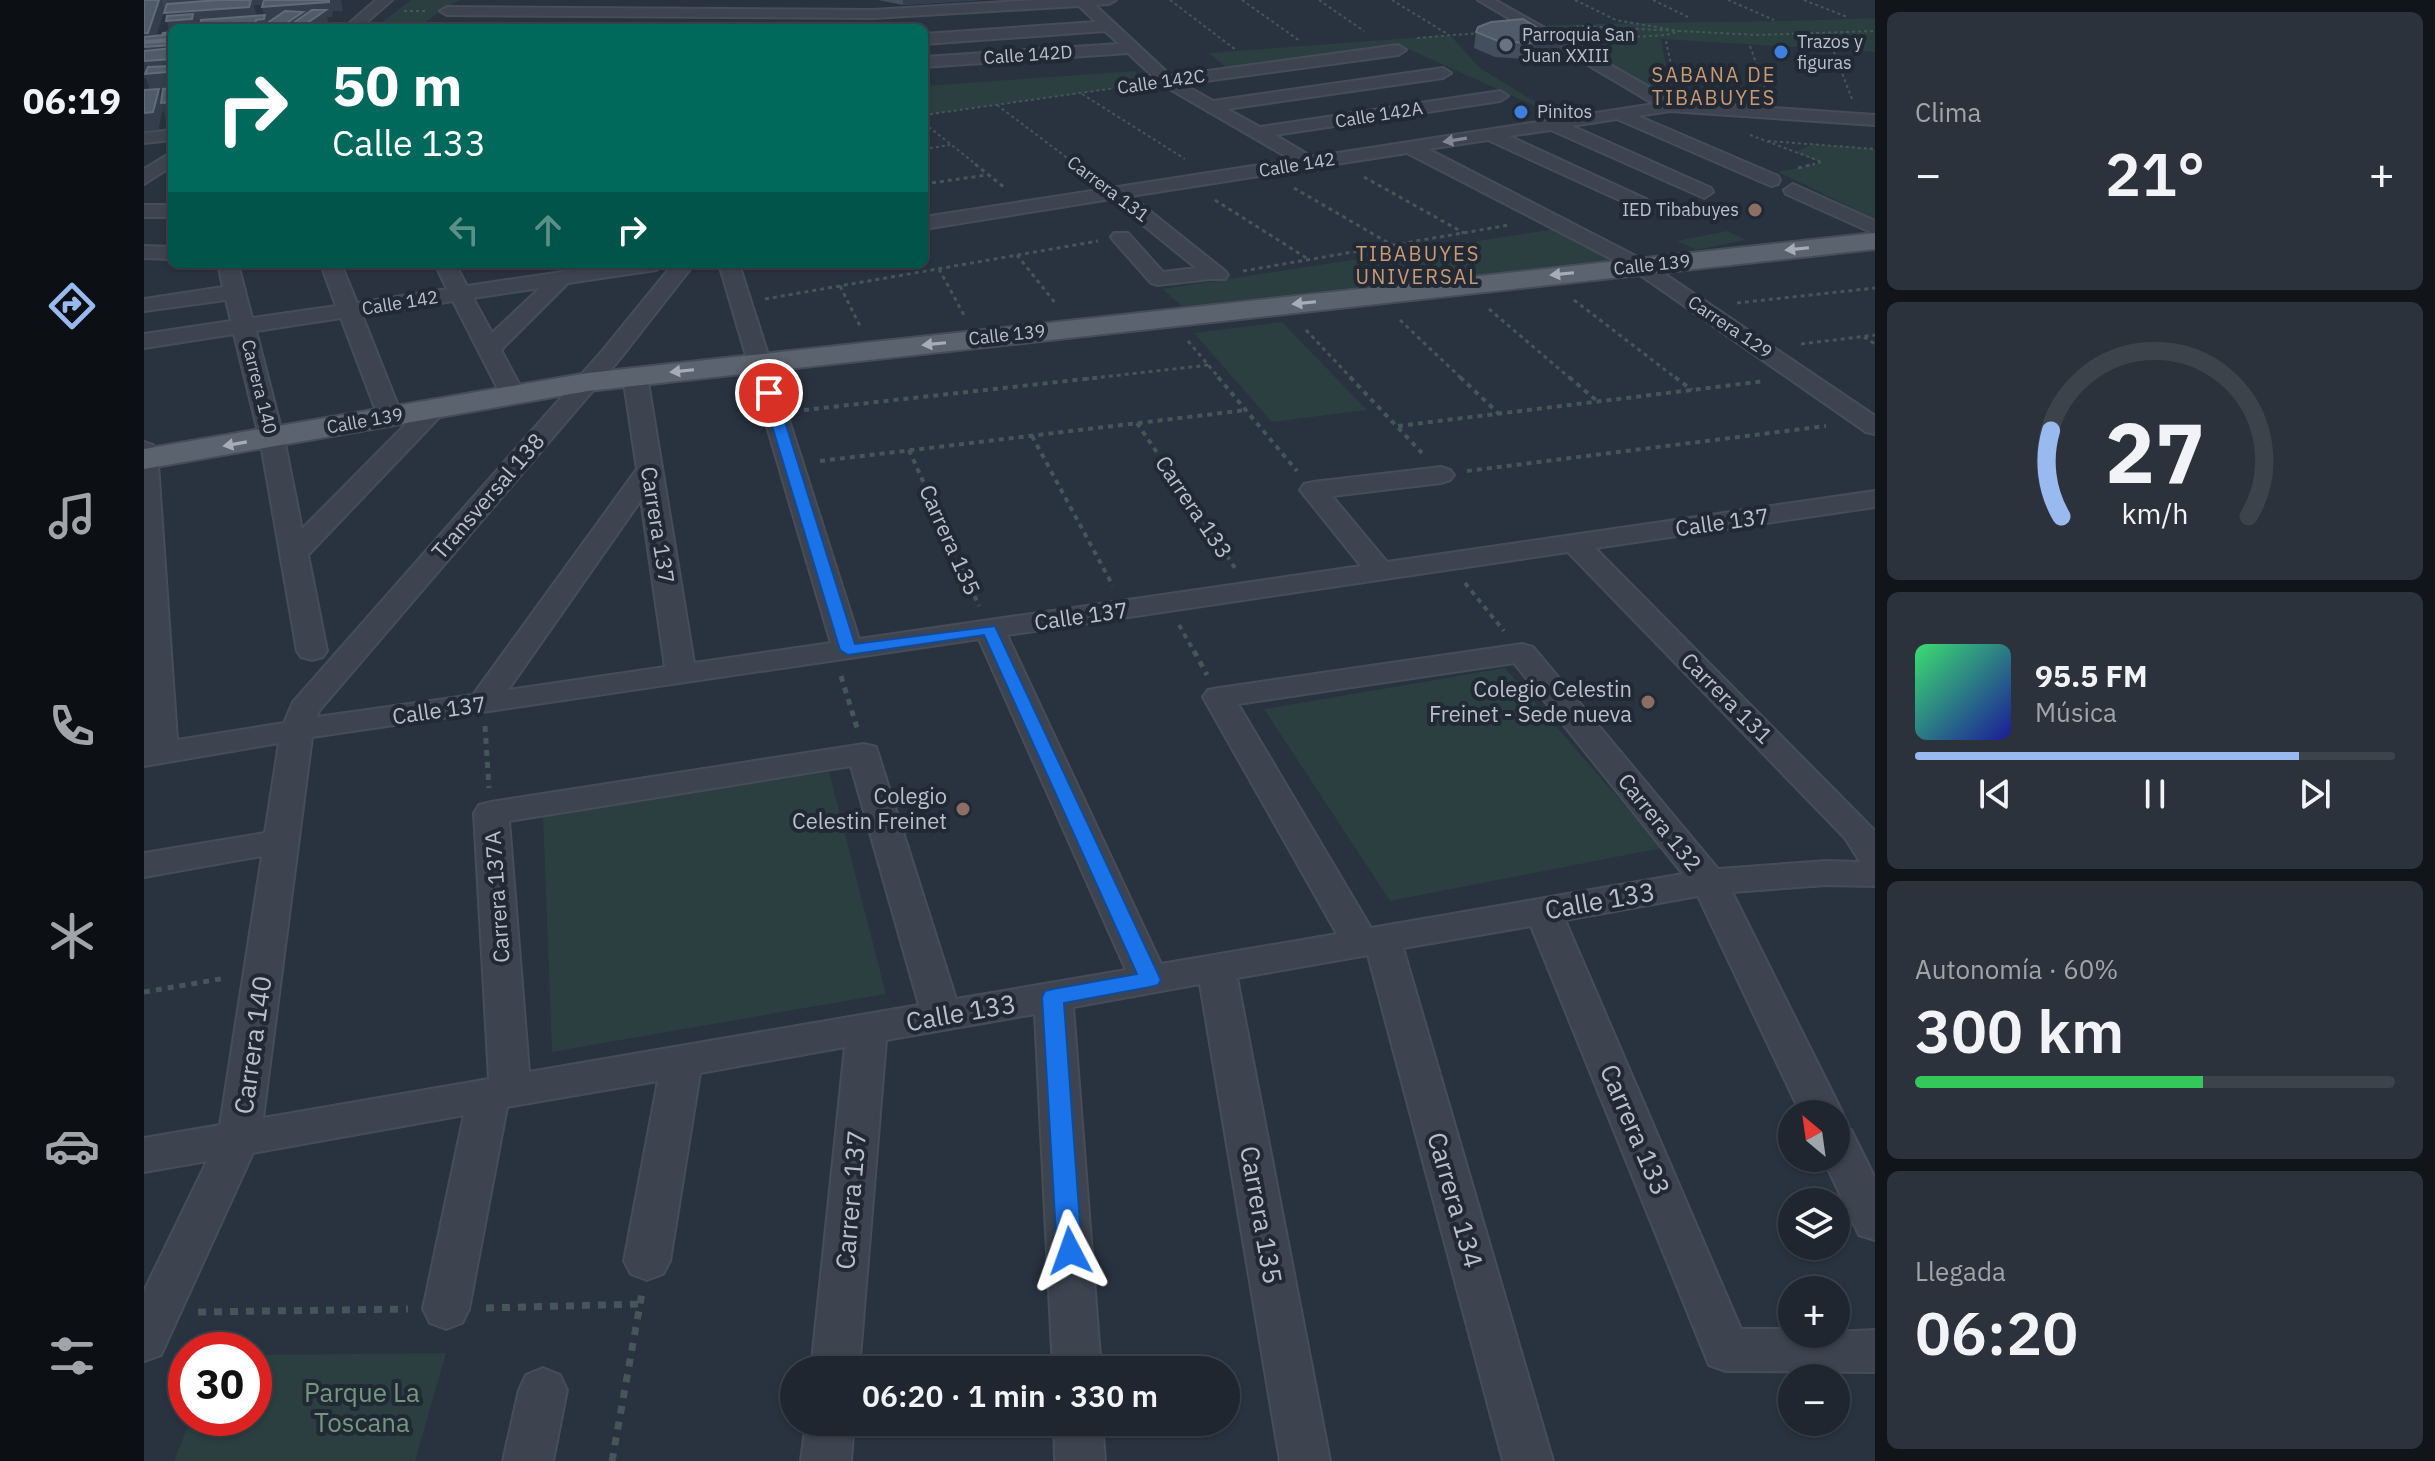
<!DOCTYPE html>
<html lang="es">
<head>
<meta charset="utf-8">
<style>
  body { margin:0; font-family:"IBM Plex Sans",sans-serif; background:#2c323b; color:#f1f3f6; height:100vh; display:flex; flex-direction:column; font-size:30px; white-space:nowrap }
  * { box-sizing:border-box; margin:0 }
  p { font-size:26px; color:#a1a5aa }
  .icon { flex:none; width:44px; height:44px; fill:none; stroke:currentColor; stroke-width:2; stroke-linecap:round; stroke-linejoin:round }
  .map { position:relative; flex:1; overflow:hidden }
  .drawer { display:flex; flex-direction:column; gap:12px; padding:12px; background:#11151a; width:560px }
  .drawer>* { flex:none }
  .top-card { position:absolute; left:24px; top:24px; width:760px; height:244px; border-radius:12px; box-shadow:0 2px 6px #0004,0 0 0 2px #3c434b; background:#00695c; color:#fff; overflow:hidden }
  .needle { width:52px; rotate:331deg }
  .buttons { position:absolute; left:1634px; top:1100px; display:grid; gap:16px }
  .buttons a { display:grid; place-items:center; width:72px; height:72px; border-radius:50%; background:#1f262f; box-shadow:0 2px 6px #0004,0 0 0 2px #3c434b; font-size:40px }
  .speed { position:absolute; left:24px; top:1332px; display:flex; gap:16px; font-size:40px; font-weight:700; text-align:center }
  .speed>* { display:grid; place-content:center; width:104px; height:104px; border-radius:50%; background:#1f262f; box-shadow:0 2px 6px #0004,0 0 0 2px #3c434b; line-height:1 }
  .speed .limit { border:12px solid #d22; background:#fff; color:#111 }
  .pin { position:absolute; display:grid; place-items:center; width:68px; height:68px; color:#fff; margin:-34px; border:4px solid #fff; border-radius:50%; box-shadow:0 2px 8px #0007 }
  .me { position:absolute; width:88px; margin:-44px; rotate:356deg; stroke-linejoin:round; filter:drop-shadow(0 0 6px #0008) }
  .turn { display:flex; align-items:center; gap:28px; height:168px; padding:0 32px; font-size:36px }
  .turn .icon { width:104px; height:104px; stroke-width:2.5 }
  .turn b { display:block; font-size:56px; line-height:68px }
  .lanes { display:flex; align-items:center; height:76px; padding:0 32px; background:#0003; justify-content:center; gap:40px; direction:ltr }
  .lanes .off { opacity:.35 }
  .big { font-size:60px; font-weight:600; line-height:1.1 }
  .drawer .card { flex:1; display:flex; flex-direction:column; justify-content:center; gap:12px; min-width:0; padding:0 28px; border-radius:12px; background:#2c323b }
  .drawer .dial { align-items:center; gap:0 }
  .dial svg { height:208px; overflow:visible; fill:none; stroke:#3c434b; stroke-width:7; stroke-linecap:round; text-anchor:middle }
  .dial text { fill:#f1f3f6; stroke:none }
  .song { display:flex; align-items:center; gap:24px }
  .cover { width:96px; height:96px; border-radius:12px; background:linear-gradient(135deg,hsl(140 70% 55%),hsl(240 70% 35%)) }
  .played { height:8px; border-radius:4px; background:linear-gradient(90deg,#99baef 80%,#3c434b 80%) }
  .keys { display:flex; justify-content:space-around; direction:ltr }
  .heat { display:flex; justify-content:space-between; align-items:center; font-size:44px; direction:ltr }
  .charge { height:12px; border-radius:6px; background:linear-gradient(90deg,#34c759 60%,#3c434b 0) }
  .trip { position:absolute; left:636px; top:1356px; width:460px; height:80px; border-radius:40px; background:#1f262f; box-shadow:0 2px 6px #0004,0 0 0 2px #3c434b; font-weight:600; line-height:80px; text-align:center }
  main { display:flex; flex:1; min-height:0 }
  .tabs { display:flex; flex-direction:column; width:144px; justify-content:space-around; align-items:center; background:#0c0f13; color:#a1a5aa }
  .tabs .icon { width:56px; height:56px }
  .tabs .selected { color:#99baef }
  .tabs b { font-size:36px; color:#f1f3f6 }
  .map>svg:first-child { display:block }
  .green { fill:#2b3e40 }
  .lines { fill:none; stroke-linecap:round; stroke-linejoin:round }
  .minor-casing { stroke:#464d59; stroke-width:4 }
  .major-casing { stroke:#464d59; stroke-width:4 }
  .path-far4 { stroke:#445658; stroke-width:2; stroke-dasharray:3 3; stroke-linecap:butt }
  .path-far3 { stroke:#445658; stroke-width:3; stroke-dasharray:4 4; stroke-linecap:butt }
  .path-far2 { stroke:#445658; stroke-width:4; stroke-dasharray:5 5; stroke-linecap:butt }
  .path-far1 { stroke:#445658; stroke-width:5; stroke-dasharray:6 6; stroke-linecap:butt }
  .path { stroke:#445658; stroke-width:7; stroke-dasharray:8 8; stroke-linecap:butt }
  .minor { fill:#3d444f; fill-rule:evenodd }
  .major { fill:#5b636f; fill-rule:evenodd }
  .wall { fill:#444f5d }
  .shaded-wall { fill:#343e4c }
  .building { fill:#505b69; stroke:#616b78; stroke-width:2 }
  .oneway { fill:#818893 }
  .oneway2 { fill:#a6adb8 }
  .route { fill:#1a73e8; stroke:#114b97; stroke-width:2 }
  .worship-dot { fill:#6b7280; stroke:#212935; stroke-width:3 }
  .shop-dot { fill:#3f7fe0; stroke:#212935; stroke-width:3 }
  .education-dot { fill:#8d6e63; stroke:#212935; stroke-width:3 }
  .labels { text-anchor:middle; stroke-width:8; stroke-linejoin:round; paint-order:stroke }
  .far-poi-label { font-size:18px; fill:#b9c0ca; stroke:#212935; text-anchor:start }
  .far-street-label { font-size:18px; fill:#b9c0ca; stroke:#212935 }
  .far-neighbourhood-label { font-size:20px; letter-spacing:2px; fill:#cc9a72; stroke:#212935 }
  .street-label { font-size:22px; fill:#b9c0ca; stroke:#212935 }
  .poi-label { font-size:22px; fill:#b9c0ca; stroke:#212935; text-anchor:end }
  .near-street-label { font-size:26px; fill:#b9c0ca; stroke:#212935 }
  .near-park-label { font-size:26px; fill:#73987c; stroke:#212935 }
</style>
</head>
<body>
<main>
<nav class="tabs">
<b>06:19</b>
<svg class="icon selected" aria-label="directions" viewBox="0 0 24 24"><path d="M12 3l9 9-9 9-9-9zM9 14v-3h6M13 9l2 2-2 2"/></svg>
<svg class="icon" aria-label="music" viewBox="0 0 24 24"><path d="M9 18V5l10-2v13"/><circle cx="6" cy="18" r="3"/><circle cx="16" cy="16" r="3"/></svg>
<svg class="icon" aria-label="phone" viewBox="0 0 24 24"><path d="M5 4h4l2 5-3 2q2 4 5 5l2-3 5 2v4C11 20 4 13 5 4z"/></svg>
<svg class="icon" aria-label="climate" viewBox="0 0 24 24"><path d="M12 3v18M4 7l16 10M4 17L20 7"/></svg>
<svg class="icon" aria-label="car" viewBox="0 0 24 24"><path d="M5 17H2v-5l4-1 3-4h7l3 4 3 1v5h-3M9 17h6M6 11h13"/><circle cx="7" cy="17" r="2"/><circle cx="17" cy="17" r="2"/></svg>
<svg class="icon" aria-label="filters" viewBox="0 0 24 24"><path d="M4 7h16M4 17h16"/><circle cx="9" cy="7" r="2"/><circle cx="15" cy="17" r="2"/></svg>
</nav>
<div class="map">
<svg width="1731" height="1461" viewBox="0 0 1731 1461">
  <rect width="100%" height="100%" fill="#29323f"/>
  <path class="green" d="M267,0H316L298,9L275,28H230Z
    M1731,18V52L1517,39L1528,101L1402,25C1512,22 1621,23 1731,18Z
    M1306,35L1336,68L1420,119L1260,47L1086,71L1065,53Z
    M990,71L1002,84L780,115V86Z
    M1670,144L1731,149V219L1634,172L1677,163L1651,152Z
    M1411,229L1474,259L1038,306L1018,289Z
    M1583,231L1602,240L1552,250L1533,241Z
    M1138,322L1223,410L1128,422L1050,333Z
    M1361,668L1518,848L1246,901L1120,709Z
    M685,772L742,994L408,1052L399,815Z
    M302,1353L271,1461H30L47,1418H110V1355Z"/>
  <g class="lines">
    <g class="minor-casing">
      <path id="minor" d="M0,0H45L38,4L0,7Z
        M232,0H248L216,28H200Z
        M893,0H972L965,4L951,5L1027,76L1254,45L1262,50L1254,55L1039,84L1069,101L1299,68L1307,73L1299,78L1083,109L1116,127L1356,91L1364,96L1356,101L1131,135L1168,157L1510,104L1334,0H1351L1530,101L1731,115V125L1526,111L1494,116L1634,176L1636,180L1634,184L1627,186L1473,119L1428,126L1567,188L1569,192L1560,198L1407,130L1365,136L1502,199L1505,203L1495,209L1344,140L1284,149L1503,262L1731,416V434L1722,432L1489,270L1263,153L987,196L1081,271L1084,275L1081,279H1066L1014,285L1007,283L970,241L967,237L970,233H984L1019,272L1052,268L967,199L780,229V217L1148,160L1017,84L984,53L780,67V57L975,44L961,31L780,44V34L952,22L935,6L729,18L303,15L296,11L303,7L729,10Z
        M28,130V140L0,143V133Z
        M28,152V166L0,184V169Z
        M1649,184L1731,221V234L1642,194L1640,190Z
        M0,205H28V217H0Z
        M0,246L28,247V259L0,258Z
        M74,264H94L108,318L192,306L177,264H197L213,303L303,289L291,264H311L323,286L471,264H522L512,270L424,283L357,350L381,395L377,400H361L357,395L309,301L218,315L258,416L255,421H237L234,416L197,318L112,331L141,444L158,529L283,403H301L304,408L164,555L183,651L179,657L168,660L157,657L153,651L117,444L90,334L0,348V334L87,321L82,300L0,311V299L79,287ZM396,288L348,333L329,298Z
        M529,264H550L475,360L175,711L173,717L329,695L493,469L479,376L483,371H499L503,376L550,663L687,643L575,264H595L715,639L1217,566L1156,490L1160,484L1169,482L1297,467L1306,470L1310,475L1306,480L1297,483L1188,496L1243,562L1731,491V507L1451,548L1731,831V886L1682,885L1588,892L1699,1114L1692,1125L1707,1130L1731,1178V1240L1715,1235L1679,1158H1692V1114H1657L1554,896L1421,920L1597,1329H1648V1334L1731,1330V1372L1582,1371L1565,1365L1387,926L1259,948L1409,1461H1359L1224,955L1093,978L1186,1461H1136L1056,984L929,1007L957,1370H909L891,1014L742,1040L715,1370H667L701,1047L556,1073L526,1261L519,1274L503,1280L487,1274L480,1261L514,1081L363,1107L325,1309L318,1323L302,1329L286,1323L279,1309L320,1115L109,1153L17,1355L0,1361V1291L63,1161L0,1172V1138L76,1125L118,856L0,877V853L121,833L135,743L0,766V442L9,445L13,450L33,740L140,723L149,702L459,350ZM497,500L521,667L364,690ZM1424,552L1701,838L1716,862L1682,861L1574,869L1389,647L1378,644L1075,688L1064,690L1059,697L1193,934L1017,964L863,635ZM835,639L982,970L812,999L732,747L720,744L347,802L335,805L330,813L345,1079L119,1118L168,737ZM1370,663L1539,874L1227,928L1094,704ZM707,766L775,1005L385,1072L365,821Z
        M399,1368L416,1375L423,1390L409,1461H359L375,1390L382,1375Z
        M662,1422H710L707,1461H657Z
        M910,1422H958L961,1461H911Z"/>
    </g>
    <g class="major-casing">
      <path id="major" d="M1731,233V249L444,391L0,469V449L444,373Z"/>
    </g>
    <path class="path-far4" d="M1026,0L1092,50
      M1098,0L1156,41
      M1175,0L1220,31
      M1248,0L1305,35
      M1431,0L1472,20L1535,31L1433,26
      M1509,0L1546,18
      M1584,0L1630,20
      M1660,0L1703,17
      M260,11H282
      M1273,38L1335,33
      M1457,39L1522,35L1535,31L1613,35L1731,31
      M1522,41L1531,83
      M1606,46L1622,91
      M938,94L1041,159
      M1708,99L1690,52L1692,46L1723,33
      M853,105L934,166
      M780,115L993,85
      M780,123L834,166
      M1606,135L1678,162L1662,166
      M1624,141L1731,149
      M780,149L806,145"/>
    <path class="path-far3" d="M831,164L861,188
      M932,164L945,174
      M1654,168L1670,164
      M1220,177L1320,233
      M780,184L843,175
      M1150,188L1248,245
      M1071,200L1164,259
      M873,255L912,304
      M795,269L821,317
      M1099,271L1365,225
      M696,286L717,328
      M621,299L954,241
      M1430,300L1533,379
      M1593,303L1731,288
      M1345,309L1427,379
      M1256,320L1318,379
      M1162,330L1208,379
      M1720,337L1731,344
      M1044,341L1076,379
      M1657,344L1731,335
      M941,379L1065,365"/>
    <path class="path-far2" d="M1074,377L1153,471
      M1206,377L1278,453
      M1316,377L1355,414
      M1425,377L1453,401
      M1531,377L1548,390
      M660,410L959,377
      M993,423L1091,568
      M1254,426L1621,381
      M888,436L969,586
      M765,450L835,606
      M676,461L1103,410
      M1323,471L1682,426
      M1321,583L1360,631
      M1035,625L1051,653"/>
    <path class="path-far1" d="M1050,651L1063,675
      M697,676L714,731
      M341,726L345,788
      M0,992L82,978"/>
    <path class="path" d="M342,1308L496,1304
      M54,1312L264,1309
      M468,1461L498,1293"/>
    <use href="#minor" class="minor"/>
    <use href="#major" class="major"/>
  </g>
  <path class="wall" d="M734,0H837L759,5Z
    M1332,32L1416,41L1413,57L1381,59L1351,57L1330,48Z"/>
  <path class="shaded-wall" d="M15,0H18L21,9L11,40L28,39V89L15,90L19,102H28V119L22,120L19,110L14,130L0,131V113L6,90L2,78H0V33Z
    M39,0H119L120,5H110L112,13L109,22L52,26L53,28H28V36H27L20,13L26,12L23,1Z
    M185,0H197L199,11H189L188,17H183L185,26L182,28H135L147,20L122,22L124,28H78L112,20L120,16L118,7Z
    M759,0H837L759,5Z
    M1416,41L1413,57L1381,59L1384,43Z"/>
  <path class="building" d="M0,0H15L4,33H0Z
    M74,0H107L105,7L20,13L23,4Z
    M120,0H185V2L118,7Z
    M168,10H182L156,28H142Z
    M141,11L159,12L135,28H116Z
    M49,14L48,19L22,21L23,16Z
    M121,15L120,19L112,20L111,26L78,28H56L57,20Z
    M1379,19L1416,41L1384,43L1354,41L1332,32L1334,27L1347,22Z
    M28,32V34L18,35L19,33Z
    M28,34V39L0,41V37Z
    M28,41V45L0,47V43Z
    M28,48V59L0,61V51Z
    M26,66L23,72L1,74L4,67Z
    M28,88V102L17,103L19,89Z
    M15,89L9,112L0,113V90Z"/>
  <defs><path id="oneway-solid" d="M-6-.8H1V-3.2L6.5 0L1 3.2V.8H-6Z" transform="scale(2)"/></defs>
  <use class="oneway" href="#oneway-solid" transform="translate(1311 140) rotate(171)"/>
  <g class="oneway2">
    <use href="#oneway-solid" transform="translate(1653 249) rotate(174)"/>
    <use href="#oneway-solid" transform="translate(1418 274) rotate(174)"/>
    <use href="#oneway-solid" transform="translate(1160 303) rotate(174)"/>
    <use href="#oneway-solid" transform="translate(790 344) rotate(174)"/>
    <use href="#oneway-solid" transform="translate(538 371) rotate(174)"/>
    <use href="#oneway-solid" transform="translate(91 444) rotate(170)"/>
  </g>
  <path class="route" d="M625,389L632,393L711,644L851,626L1017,980L1014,985L1006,987L920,1003L938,1251L935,1258L926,1262L917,1258L913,1251L898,997L901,991L909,989L993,974L840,635L704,655L696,650L618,393Z"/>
  <circle class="worship-dot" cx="1362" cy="45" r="8"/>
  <g class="shop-dot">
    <circle cx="1637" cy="52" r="8"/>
    <circle cx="1377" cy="112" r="8"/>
  </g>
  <g class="education-dot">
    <circle cx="1611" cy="210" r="8"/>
    <circle cx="1504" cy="702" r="8"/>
    <circle cx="819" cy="809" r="8"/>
  </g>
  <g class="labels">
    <g class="far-poi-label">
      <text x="1378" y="41">Parroquia San<tspan x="1378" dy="21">Juan XXIII</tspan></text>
      <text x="1653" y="48">Trazos y<tspan x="1653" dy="21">figuras</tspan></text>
      <text x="1393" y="118">Pinitos</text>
      <text x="1595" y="216" text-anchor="end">IED Tibabuyes</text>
    </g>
    <g class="far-street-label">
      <text transform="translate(884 55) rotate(-4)" y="6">Calle 142D</text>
      <text transform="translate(1017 82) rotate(-8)" y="6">Calle 142C</text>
      <text transform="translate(1235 115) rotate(-9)" y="6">Calle 142A</text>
      <text transform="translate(1153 165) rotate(-9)" y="6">Calle 142</text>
      <text transform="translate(964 189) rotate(37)" y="6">Carrera 131</text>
      <text transform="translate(1508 265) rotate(-6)" y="6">Calle 139</text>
      <text transform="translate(256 303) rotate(-9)" y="6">Calle 142</text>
      <text transform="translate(1586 327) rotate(34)" y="6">Carrera 129</text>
      <text transform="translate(863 335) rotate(-6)" y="6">Calle 139</text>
      <text transform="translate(115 387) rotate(76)" y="6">Carrera 140</text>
      <text transform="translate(221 421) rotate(-10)" y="6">Calle 139</text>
    </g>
    <g class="far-neighbourhood-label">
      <text x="1570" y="82">SABANA DE<tspan x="1570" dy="23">TIBABUYES</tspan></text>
      <text x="1274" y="261">TIBABUYES<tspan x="1274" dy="23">UNIVERSAL</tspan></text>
    </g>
    <g class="street-label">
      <text transform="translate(344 496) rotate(-49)" y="8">Transversal 138</text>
      <text transform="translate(1050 507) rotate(56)" y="8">Carrera 133</text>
      <text transform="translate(1578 522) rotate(-8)" y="8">Calle 137</text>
      <text transform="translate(514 525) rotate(81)" y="8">Carrera 137</text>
      <text transform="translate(806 540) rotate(66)" y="8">Carrera 135</text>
      <text transform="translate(937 616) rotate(-8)" y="8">Calle 137</text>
      <text transform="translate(1583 698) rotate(45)" y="8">Carrera 131</text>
      <text transform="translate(295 710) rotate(-8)" y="8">Calle 137</text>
      <text transform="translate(1516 822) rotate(51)" y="8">Carrera 132</text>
      <text transform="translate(353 897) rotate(-94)" y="8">Carrera 137A</text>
    </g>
    <g class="poi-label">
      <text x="1488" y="697">Colegio Celestin<tspan x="1488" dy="25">Freinet - Sede nueva</tspan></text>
      <text x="803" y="804">Colegio<tspan x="803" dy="25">Celestin Freinet</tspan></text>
    </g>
    <g class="near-street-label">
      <text transform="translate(1456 901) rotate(-10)" y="9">Calle 133</text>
      <text transform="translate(817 1013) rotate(-10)" y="9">Calle 133</text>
      <text transform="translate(109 1045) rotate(-82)" y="9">Carrera 140</text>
      <text transform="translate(1491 1130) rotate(67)" y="9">Carrera 133</text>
      <text transform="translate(707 1200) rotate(-85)" y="9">Carrera 137</text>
      <text transform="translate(1311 1200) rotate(74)" y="9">Carrera 134</text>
      <text transform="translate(1117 1215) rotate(80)" y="9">Carrera 135</text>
    </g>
    <g class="near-park-label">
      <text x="218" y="1402">Parque La<tspan x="218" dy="30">Toscana</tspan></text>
    </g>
  </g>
</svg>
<div class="buttons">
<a><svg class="needle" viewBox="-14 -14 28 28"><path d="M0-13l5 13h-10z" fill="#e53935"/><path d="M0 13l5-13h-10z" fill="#a1a5aa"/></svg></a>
<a><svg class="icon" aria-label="layers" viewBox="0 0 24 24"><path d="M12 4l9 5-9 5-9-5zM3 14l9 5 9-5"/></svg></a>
<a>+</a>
<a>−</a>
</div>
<div class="speed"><div class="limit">30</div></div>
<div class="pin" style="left:625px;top:393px;background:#d93025"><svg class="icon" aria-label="arrive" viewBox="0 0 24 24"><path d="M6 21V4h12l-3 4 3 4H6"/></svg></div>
<svg class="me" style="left:926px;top:1251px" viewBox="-20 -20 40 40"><path d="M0-17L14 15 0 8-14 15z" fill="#1a73e8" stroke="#fff" stroke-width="4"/></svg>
<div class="trip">06:20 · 1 min · 330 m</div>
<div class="top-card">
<div class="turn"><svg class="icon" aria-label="right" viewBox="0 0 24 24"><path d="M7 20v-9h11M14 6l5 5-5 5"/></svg><div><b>50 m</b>Calle 133</div></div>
<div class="lanes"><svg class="icon off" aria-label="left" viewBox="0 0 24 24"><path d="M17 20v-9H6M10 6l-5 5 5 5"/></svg><svg class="icon off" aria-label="ahead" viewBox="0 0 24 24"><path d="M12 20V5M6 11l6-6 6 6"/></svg><svg class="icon" aria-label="right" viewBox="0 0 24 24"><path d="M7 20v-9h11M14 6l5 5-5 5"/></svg></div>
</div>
</div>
<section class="drawer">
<div class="card"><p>Clima</p>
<div class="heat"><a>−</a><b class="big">21°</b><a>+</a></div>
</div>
<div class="card dial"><svg viewBox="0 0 100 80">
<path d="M14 69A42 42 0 1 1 86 69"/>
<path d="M14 69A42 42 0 0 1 10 36" stroke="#99baef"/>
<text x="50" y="56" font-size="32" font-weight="700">27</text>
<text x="50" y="72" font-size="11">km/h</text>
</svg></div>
<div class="card">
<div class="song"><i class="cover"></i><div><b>95.5 FM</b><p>Música</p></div></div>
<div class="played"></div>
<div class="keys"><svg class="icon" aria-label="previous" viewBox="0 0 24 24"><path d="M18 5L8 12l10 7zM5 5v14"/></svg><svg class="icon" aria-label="pause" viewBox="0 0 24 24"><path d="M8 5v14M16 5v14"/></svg><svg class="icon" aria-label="next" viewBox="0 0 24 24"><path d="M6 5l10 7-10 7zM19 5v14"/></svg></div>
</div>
<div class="card"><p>Autonomía · 60%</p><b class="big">300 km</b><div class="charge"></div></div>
<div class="card"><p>Llegada</p><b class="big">06:20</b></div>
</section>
</main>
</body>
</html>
